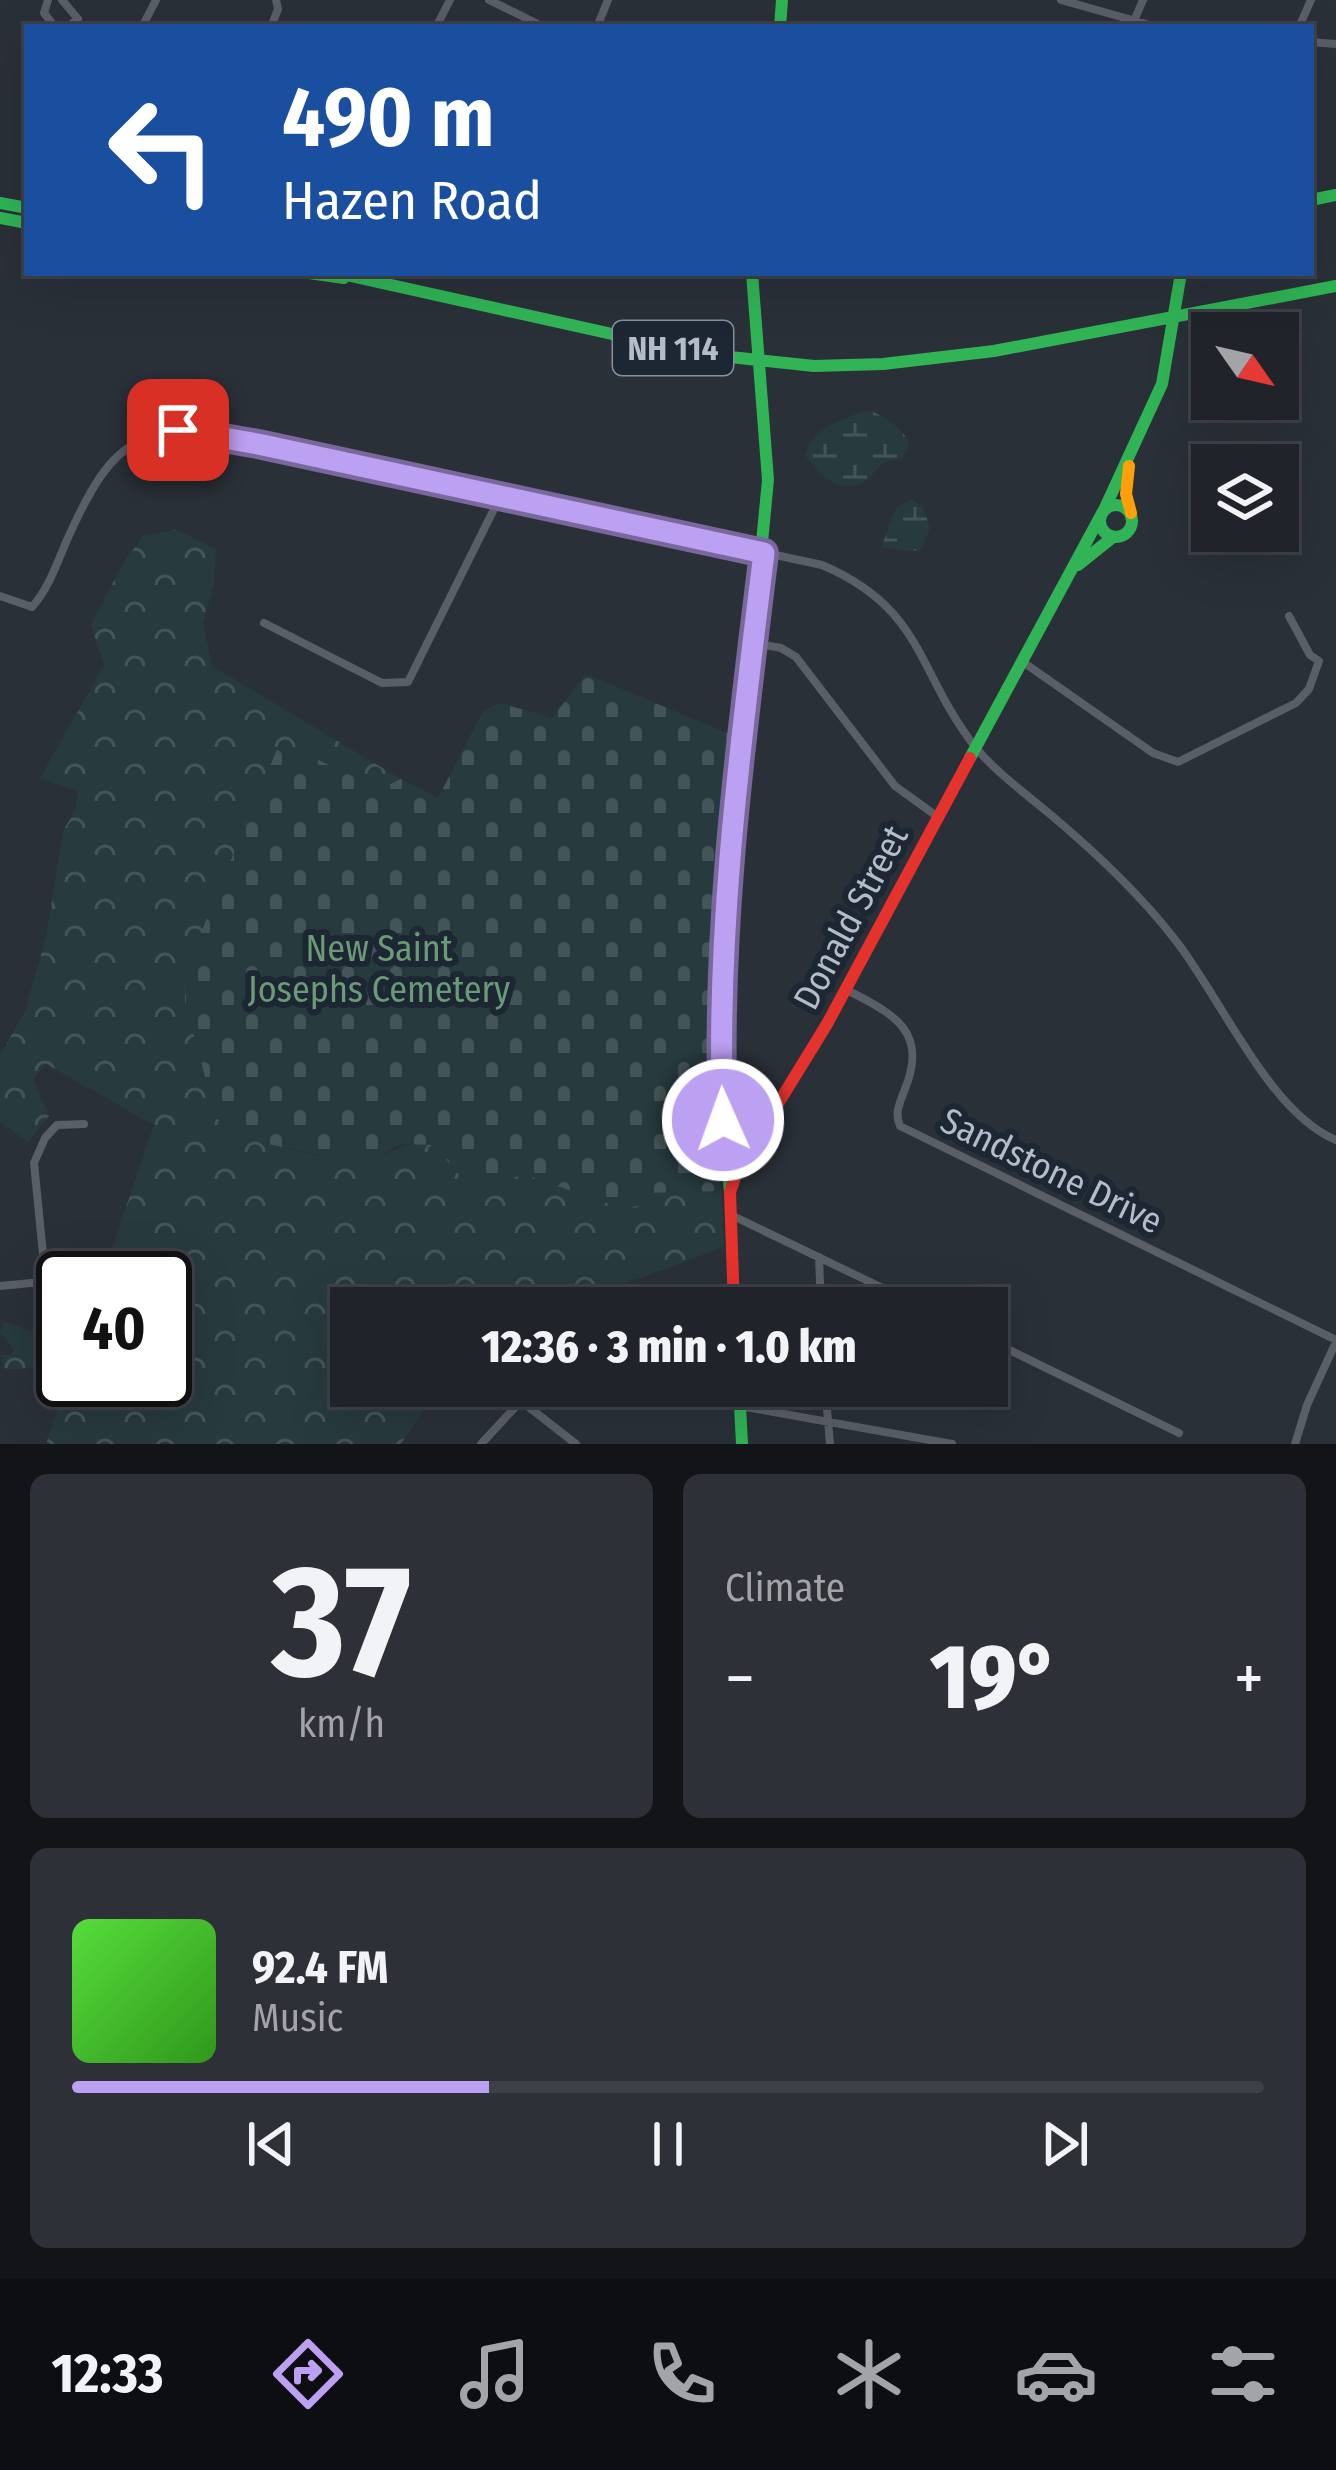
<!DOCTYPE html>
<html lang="en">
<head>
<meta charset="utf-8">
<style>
  body { margin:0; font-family:"Fira Sans Condensed",sans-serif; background:#2d3036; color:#f1f3f6; height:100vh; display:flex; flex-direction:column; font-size:45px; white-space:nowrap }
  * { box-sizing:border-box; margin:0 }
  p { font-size:39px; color:#a2a4a8 }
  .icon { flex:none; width:66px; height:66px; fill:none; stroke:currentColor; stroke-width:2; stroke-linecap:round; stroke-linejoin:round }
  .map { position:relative; height:1444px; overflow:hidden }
  .details { display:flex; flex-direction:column; gap:30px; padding:30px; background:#121417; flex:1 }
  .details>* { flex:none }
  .banner { position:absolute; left:24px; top:24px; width:1290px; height:252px; border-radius:0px; box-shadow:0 12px 48px #0002,0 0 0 3px #3d4147; background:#1a4fa0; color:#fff; overflow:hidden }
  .needle { width:78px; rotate:124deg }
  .tools { position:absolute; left:1191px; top:312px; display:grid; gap:24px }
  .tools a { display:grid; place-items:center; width:108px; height:108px; border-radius:0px; background:#20242a; box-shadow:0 12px 48px #0002,0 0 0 3px #3d4147; font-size:60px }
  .speed { position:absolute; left:36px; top:1251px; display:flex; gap:24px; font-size:60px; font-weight:700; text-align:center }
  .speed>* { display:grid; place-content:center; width:156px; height:156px; border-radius:50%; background:#20242a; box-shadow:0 12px 48px #0002,0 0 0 3px #3d4147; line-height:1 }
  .speed .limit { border:6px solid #111; border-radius:18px; background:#fff; color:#111 }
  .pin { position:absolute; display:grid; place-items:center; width:102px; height:102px; color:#fff; margin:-51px; border-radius:24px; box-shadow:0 6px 18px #0006 }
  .me { position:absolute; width:132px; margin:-66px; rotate:358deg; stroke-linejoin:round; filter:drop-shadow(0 0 9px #0008) }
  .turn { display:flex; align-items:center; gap:42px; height:252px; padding:0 60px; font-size:54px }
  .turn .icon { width:156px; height:156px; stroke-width:2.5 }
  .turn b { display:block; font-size:84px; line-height:102px }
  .big { font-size:90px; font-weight:800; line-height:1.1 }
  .details .card { flex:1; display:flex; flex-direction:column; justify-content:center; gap:18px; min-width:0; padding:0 42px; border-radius:18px; background:#2d3036 }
  .details .dial { align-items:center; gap:0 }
  .dial b { font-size:156px; line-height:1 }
  .song { display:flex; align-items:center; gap:36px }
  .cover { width:144px; height:144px; border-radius:18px; background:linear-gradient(135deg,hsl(110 70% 55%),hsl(110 70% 35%)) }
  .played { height:12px; border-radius:6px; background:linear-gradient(90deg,#bca0f2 35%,#3d4147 35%) }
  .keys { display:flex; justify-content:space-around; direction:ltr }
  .heat { display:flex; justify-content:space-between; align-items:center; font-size:66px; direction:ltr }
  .details .tiles { flex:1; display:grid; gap:30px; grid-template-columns:1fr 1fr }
  .card:last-child { grid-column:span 2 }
  .trip { position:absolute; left:330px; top:1287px; width:678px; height:120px; border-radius:0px; background:#20242a; box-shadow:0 12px 48px #0002,0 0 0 3px #3d4147; font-weight:800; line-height:120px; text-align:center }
  .tab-bar { display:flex; height:192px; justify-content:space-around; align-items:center; background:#0d0e11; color:#a2a4a8 }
  .tab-bar .icon { width:84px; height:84px }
  .tab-bar .current { color:#bca0f2 }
  .tab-bar b { font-size:54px; color:#f1f3f6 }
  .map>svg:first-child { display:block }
  .forest { fill:url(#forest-crowns) }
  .wetland { fill:url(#wetland-marsh) }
  .cemetery { fill:url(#cemetery-stones) }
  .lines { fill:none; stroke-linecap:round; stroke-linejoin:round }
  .street { stroke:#5a5e66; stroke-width:8 }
  .fast { stroke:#30b455; stroke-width:12 }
  .slow { stroke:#ff9f0a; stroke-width:12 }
  .jam { stroke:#e5322d; stroke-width:12 }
  .route-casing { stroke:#7a689d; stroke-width:30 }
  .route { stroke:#bca0f2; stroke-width:21 }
  .labels { text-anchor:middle; stroke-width:12; stroke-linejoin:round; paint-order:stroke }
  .shield { fill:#1d2633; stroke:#878f9c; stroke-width:3 }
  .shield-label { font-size:33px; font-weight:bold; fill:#b4bcc9 }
  .street-label { font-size:36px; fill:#b4bcc9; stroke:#1d2633 }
  .park-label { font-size:36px; fill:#6b9a76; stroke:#1d2633 }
</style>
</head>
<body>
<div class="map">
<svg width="1336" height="1444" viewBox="0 0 1336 1444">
  <defs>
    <pattern id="forest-crowns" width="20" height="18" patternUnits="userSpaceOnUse" patternTransform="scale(3)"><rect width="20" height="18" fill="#273a3e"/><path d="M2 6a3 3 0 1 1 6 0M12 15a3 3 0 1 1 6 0" fill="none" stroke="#445559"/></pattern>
    <pattern id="wetland-marsh" width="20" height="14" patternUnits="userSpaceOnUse" patternTransform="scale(3)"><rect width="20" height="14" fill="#273a3e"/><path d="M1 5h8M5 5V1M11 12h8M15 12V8" fill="none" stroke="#445559"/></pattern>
    <pattern id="cemetery-stones" width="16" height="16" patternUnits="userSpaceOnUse" patternTransform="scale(3)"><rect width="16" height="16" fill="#273a3e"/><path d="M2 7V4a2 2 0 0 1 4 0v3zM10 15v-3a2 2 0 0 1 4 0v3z" fill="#445559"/></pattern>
  </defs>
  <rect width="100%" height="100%" fill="#2a3038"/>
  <path class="forest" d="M177,530L216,549L214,583L203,623L212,666L401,779L381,790L280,743L221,884L185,1001L216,1118C263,1144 314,1162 369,1157C392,1155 406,1139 432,1145C450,1149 471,1170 487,1181L525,1175L542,1178L624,1209L648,1193L721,1191L724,1247L575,1302L568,1308H351V1386H439L401,1444H46L68,1380H165V1278H102L154,1125L46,1064L33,1079L49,1116L28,1142L0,1122V1056L25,1011L46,938L63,831L76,809L78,791L40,778L104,666L91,625L122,565L144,535Z
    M4,1321L46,1338L49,1348L45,1362L25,1369H4L0,1355H10L14,1350L0,1332Z"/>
  <path class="wetland" d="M869,410C882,415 926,440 901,457C895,461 888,460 882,464C877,467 874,474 869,478C842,499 821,476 805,455C811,428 845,418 869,410Z
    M912,499L923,507L930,527L921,551L881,548L896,508Z"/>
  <path class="cemetery" d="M586,674L734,736L714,1063L721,1191L648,1193L639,1207L624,1209L525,1175L487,1181L462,1178L434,1145L401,1144L376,1157L333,1158L259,1142L216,1118L185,1001V971L280,742L380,789L401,779L438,798L483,711L500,703L552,718Z"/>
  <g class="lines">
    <path class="street" d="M48,0L44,13L55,27
      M62,0L78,19L67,27
      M489,0L544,27
      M1061,0L1157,27
      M1134,21L1143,0
      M142,27L156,0
      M271,27L278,9L276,0
      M436,27L450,0
      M597,27L608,0
      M1299,27L1311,0
      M1311,42L1336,44
      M0,596L32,607C49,588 57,563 67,540C116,430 143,421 258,444L822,565C925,609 916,672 976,748C997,773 1026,794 1051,815C1095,852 1137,891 1173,937C1220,995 1268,1112 1336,1140
      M264,623L382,683L408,682L500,497
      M754,643L781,648L796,657L895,786L938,817
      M1023,662L1153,753L1178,762L1296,703L1309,689L1319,661L1310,655L1289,616
      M845,989C892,1013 929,1030 905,1089C900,1103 894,1112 900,1126L1336,1340
      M731,1215L924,1308
      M819,1257L821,1308
      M79,1278H80
      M0,1286L63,1280
      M987,1339L1179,1433
      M56,1386L34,1163L45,1138L57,1125L84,1124
      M825,1386L830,1444
      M740,1406L952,1444
      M481,1444L521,1401L576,1444
      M1295,1444L1307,1405L1336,1342"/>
    <path class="fast" d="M780,27L782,0
      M1311,200L1336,195
      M0,203L27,208
      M0,218L27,223
      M309,273L344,278
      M337,273L702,354L814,366L883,364L994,351L1336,286
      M1100 521a16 16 0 1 1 32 0a16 16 0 1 1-32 0Z
      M1104,510L1162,384L1181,273
      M1078,565L1113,537
      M970,758L1101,515
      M730,1192L722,1107L724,936L768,480L752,273
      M739,1386L742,1444"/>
    <path class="slow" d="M1129,466L1126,494L1131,513"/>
    <path class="jam" d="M734,1308L730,1192L738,1169L827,1024L970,758"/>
  </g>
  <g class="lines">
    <g class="route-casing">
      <path id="route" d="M178,430L258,444L764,553C741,741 715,930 723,1120"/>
    </g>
    <use href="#route" class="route"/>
  </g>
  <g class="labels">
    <rect class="shield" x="613" y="321" width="120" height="54" rx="9"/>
    <g class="shield-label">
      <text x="673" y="360">NH 114</text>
    </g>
    <g class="street-label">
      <text transform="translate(850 917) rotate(-62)" y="13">Donald Street</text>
      <text transform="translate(1052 1170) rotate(26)" y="13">Sandstone Drive</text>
    </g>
    <g class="park-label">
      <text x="379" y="961">New Saint<tspan x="379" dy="41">Josephs Cemetery</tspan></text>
    </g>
  </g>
</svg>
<div class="tools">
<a><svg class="needle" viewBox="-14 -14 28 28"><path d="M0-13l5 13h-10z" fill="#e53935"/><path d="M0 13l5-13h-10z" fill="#a2a4a8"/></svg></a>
<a><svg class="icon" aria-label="layers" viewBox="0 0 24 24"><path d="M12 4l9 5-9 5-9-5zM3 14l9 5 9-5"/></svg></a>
</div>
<div class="speed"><div class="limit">40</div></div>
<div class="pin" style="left:178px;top:430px;background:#d93025"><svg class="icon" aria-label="arrive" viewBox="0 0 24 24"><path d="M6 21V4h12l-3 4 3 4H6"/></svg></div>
<svg class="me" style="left:723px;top:1120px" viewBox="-20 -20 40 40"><circle r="17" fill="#bca0f2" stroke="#fff" stroke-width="3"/><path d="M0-11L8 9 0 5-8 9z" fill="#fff"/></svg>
<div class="trip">12:36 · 3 min · 1.0 km</div>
<div class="banner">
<div class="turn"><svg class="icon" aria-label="left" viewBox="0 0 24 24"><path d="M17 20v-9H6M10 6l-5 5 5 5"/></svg><div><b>490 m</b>Hazen Road</div></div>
</div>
</div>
<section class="details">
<div class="tiles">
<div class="card dial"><b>37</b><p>km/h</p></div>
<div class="card"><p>Climate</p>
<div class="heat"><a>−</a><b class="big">19°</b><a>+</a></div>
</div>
<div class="card">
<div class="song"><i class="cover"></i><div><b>92.4 FM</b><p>Music</p></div></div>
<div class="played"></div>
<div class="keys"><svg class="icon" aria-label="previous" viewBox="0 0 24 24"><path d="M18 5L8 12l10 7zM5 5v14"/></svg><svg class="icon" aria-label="pause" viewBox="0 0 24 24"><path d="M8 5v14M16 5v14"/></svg><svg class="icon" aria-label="next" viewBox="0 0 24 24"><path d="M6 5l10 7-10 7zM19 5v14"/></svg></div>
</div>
</div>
</section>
<nav class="tab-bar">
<b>12:33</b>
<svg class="icon current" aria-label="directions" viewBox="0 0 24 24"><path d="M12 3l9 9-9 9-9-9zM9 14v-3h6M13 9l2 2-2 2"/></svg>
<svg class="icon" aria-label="music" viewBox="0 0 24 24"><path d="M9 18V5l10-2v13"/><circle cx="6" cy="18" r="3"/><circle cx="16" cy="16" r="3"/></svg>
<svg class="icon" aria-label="phone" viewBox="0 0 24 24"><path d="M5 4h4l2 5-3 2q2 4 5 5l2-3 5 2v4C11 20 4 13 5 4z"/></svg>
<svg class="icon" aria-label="climate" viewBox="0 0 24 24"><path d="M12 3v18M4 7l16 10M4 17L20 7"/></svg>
<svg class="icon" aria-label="car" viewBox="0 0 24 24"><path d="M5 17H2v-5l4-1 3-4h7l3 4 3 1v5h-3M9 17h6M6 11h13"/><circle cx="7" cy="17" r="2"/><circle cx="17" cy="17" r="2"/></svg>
<svg class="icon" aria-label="filters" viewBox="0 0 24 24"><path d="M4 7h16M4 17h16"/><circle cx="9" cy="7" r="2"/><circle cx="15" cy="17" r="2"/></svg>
</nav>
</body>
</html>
